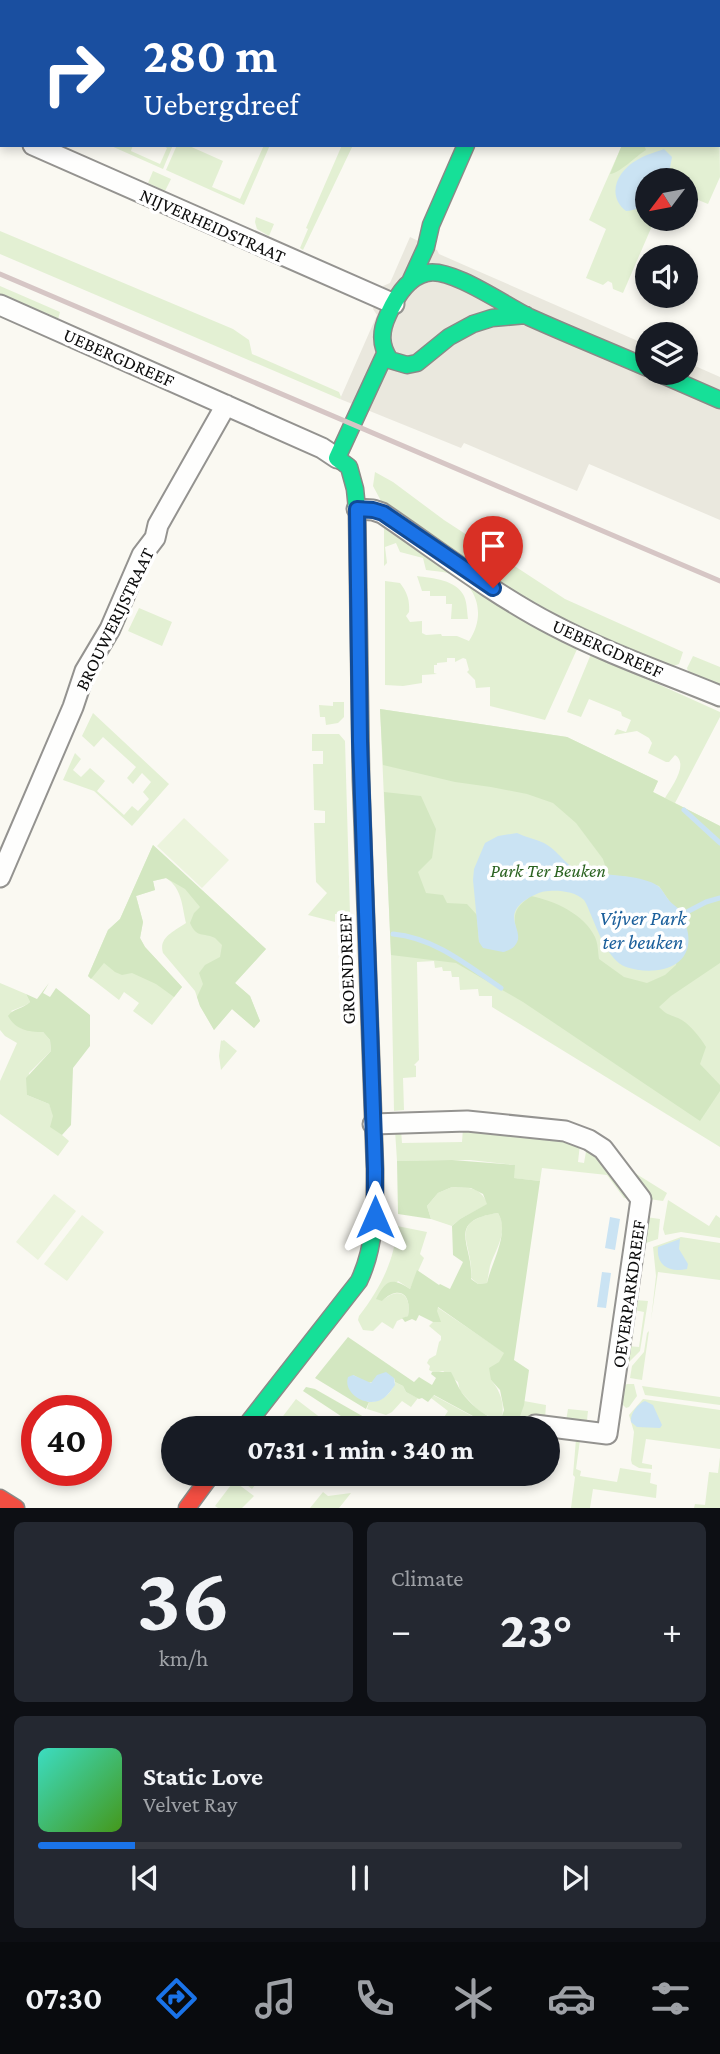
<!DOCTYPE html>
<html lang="en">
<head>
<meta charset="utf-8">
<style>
  body { margin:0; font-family:"Crimson Pro",serif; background:#242831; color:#f1f3f6; height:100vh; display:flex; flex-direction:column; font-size:26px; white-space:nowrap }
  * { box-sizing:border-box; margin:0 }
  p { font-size:23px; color:#9ea1a6 }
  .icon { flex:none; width:38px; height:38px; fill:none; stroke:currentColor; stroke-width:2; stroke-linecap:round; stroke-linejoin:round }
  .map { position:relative; height:1508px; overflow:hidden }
  .details { display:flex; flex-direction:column; gap:14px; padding:14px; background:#0d0f14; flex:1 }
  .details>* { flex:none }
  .top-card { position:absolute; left:0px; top:0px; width:721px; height:147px; box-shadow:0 4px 10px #0003; background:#1a4fa0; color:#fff; overflow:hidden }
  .needle { width:46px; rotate:238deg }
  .tools { position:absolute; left:635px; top:168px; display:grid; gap:14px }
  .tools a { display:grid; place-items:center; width:63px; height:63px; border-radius:50%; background:#171b24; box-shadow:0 4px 10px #0003; font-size:35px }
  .speed { position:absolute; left:21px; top:1395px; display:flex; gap:14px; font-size:35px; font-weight:700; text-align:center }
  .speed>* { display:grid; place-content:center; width:91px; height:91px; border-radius:50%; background:#171b24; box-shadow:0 4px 10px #0003; line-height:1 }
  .speed .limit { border:10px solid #d22; background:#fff; color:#111 }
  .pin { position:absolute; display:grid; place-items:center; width:60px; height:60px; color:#fff; margin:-72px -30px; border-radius:50% 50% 50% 0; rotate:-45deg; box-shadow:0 0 7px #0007 }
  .pin .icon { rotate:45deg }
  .me { position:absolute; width:77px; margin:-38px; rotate:0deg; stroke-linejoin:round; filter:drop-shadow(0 0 5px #0008) }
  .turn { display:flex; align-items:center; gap:24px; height:147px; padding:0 28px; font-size:32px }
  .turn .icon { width:91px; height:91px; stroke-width:2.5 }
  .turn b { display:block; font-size:49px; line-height:60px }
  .big { font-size:52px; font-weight:800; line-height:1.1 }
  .details .tile { flex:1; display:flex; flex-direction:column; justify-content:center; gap:10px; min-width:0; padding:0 24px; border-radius:10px; background:#242831 }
  .details .dial { align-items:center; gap:0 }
  .dial b { font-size:91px; line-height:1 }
  .song { display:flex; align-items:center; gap:21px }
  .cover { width:84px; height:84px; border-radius:10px; background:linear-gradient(135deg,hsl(170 70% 55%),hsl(100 70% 35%)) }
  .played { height:7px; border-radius:4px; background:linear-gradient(90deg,#1a73e8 15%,#363941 15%) }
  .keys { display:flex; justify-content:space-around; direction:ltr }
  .heat { display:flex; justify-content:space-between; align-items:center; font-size:38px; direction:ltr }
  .details .tiles { flex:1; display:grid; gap:14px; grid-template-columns:1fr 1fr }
  .tile:last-child { grid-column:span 2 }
  .trip { position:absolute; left:161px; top:1416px; width:399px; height:70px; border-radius:35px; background:#171b24; box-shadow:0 4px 10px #0003; font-weight:800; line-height:70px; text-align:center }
  .tabs { display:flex; height:112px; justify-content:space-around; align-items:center; background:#090b0e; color:#9ea1a6 }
  .tabs .icon { width:49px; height:49px }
  .tabs .selected { color:#1a73e8 }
  .tabs b { font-size:32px; color:#f1f3f6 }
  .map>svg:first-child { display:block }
  .green { fill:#e3f0d3 }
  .forest { fill:#d3e7c1; fill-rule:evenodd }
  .pitch { fill:#ecf4dd }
  .plaza { fill:#eae8de }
  .water { fill:#cae3f3 }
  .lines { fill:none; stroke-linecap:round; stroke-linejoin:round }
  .stream { stroke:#cae3f3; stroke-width:5 }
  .street-casing { stroke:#949390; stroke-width:23 }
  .fast-casing { stroke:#8a8a87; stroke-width:19 }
  .slow-casing { stroke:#8a8a87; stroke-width:19 }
  .jam-casing { stroke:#8a8a87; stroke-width:19 }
  .street { stroke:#fefefd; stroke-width:19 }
  .fast { stroke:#16e098; stroke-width:16 }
  .slow { stroke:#ffcf43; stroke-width:16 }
  .jam { stroke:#f24e42; stroke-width:16 }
  .rail { stroke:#d6c6c5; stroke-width:5 }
  .route-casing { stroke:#114b97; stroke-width:18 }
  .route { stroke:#1a73e8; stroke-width:12 }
  .labels { text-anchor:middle; stroke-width:7; stroke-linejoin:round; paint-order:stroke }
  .street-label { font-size:19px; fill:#0d0d0d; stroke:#fff }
  .park-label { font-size:19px; font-style:italic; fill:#2b6320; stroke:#fff }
  .water-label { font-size:21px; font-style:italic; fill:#1b5f9b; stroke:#fff }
</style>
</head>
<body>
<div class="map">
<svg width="720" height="1508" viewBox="0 0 720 1508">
  <rect width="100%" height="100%" fill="#faf9f2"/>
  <path class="green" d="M719,106L720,177L708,204L686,195V180H648V219H655L623,293L613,289L612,283L608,281L603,285L586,278L606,229L589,220L622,145H719Z
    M109,145H133L131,151L160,164L167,148L162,145H173L163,169Z
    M177,145H187L223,161L212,187L240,199L264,145H270L244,205L166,170Z
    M342,145H353L303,250L300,248L308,229L306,228Z
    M153,171L171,179L165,191L148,183Z
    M256,217L274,224L269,236L257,229L255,222Z
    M0,231L233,329L249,340L252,354L339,392L341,397L340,399L0,254Z
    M0,286L60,312L57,323L0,299Z
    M375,472L393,482L444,520L565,599L683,652L679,664L668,668L572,626L545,610L544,611L524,597L522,598L381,501L373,486Z
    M384,528L529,623L578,647L545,720L490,706V687L476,688L475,680L467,672L469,670L466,659L463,658L455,662V658H447V662L437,663V665H434V673L437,674L422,675V683L403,686L385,685V581L400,583C407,592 410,600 409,612L406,616L410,622L422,621V633L426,635L441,634L442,636H457L469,641C488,613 476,579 443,572C438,571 431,571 426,570L423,558L400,552L396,543L385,547L387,563L384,566Z
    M417,576C432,578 457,580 464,596C467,602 467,612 468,619H451L452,604H446V596H430V591H422Z
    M139,608L172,622L162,646L128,631Z
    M591,654L720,712V717L675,803L720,826V1147L492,1007V996H479L478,989L460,990L459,977H452L451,971H443L442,967L435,968L434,961L417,962L419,1060L414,1065L416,1066V1077L403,1078L404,1110L394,1111L391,955L380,709L567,737L658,781L653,792L665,798C672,786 689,764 675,755L669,762H666L648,753L652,743L649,738L637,731L614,735L617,729L626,732L631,720L622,716L621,712L589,699L581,717L567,712Z
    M693,656L720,667V690L690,677L687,668Z
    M333,702H344V717L338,723L326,725L325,717H320L319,705L333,706Z
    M93,713L169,784L132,826L94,791L63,780L75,753L81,759L73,770L81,777L90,768L105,781L97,791L124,815L132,806L138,811L149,799L143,792L151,782L142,773L133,784L127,778L136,767L103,737L94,747L82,736Z
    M312,734H339L345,741L350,914H335V922L308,915L327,893L316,882L314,823H325V811L314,810L313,764H323V751H312Z
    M153,845L266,949L235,983L250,996L260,1021L254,1028L232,1009L214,1030L200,1006L195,991L163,953C158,937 175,931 186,923C182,906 182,888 166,878L153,881L155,890L136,896L143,922L140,938L145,947L182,987L152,1025L133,1011L139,1003L124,992L119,1000L88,976L108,930L120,919Z
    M0,983L26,994L30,1002L26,1005L11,1011L37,1032H43L50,1040L51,1051L29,1073L27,1095L49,1104L62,1135L69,1141L58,1156L0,1114V1081L17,1043L5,1036L0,1030Z
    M221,1040L222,1041L224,1040L237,1051L221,1070L219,1056Z
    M463,1128L566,1139L580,1144L578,1162L584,1163L587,1146L595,1150L634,1199L624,1198L607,1175L542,1168L540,1181L513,1178L514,1165L470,1160L397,1161L395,1130H401L402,1143L462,1142Z
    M630,1170L667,1193L663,1201L649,1199Z
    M452,1187C470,1188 479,1186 488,1204L460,1219L452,1226L431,1219L427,1206L438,1193Z
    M668,1200L709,1226L716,1215L720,1218V1238L681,1232L665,1235L663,1229Z
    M498,1213C509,1232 496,1248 490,1266C489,1271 488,1277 487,1283L478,1284L471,1278C475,1246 444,1221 498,1213Z
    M646,1217L660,1219L658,1239L646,1243L644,1242Z
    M397,1226L427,1232L420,1254L424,1258L410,1289L398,1281L382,1301C399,1286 412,1294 408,1316L397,1321L393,1329L382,1322L373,1331L363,1330L358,1320L359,1316C380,1289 395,1260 397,1226Z
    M681,1237L720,1243V1280L658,1272L651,1320L656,1276L653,1247Z
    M635,1300L648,1301L640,1351L629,1362L626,1361L628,1346L639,1347L644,1312L634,1310Z
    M437,1307L505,1353L491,1380C499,1389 505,1403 502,1416L493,1418L480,1412L460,1391L458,1382L443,1371L435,1373L429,1370L430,1366L427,1363L429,1359L436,1355L439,1342L441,1340V1336L429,1326L433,1322Z
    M649,1331L642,1380L630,1378L632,1366L644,1352L647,1333Z
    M395,1382L403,1386L406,1392L418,1398L411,1407L402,1401L392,1412L386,1415L367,1409L369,1402C381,1402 392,1394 395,1382Z
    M627,1384H634L637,1396L629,1407L626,1408L622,1404L625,1385Z
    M642,1386L720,1397V1405L645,1395Z
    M433,1395L483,1422L479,1428H437L448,1411L431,1398Z
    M296,1399L334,1428H316L310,1423L306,1428H282L277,1424Z
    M643,1399L720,1410V1449L646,1439L642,1463L652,1465V1469L639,1468L632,1464L631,1460L634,1432L629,1415Z
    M524,1401L546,1405L545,1419L530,1428H516Z
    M568,1409L588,1411L587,1420L599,1422L597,1424L566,1421Z
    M576,1439L580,1440L576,1469L581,1471L580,1476L617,1482L620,1468L651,1473L650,1483L657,1485L656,1498L593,1489L590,1508H571L575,1477L573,1475Z
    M720,1457V1508H694L695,1504L705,1505L709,1472L718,1473Z
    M240,1474H253L264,1482L259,1486L256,1484L252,1489L237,1477Z
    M234,1481L254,1496L242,1508H218L215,1506Z
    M323,1492L328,1496L351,1493L339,1508H310Z"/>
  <path class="forest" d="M622,145H644L646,150C636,156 620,173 610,174Z
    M380,709L567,737L658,781L653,792L720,826V963L671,996L659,1007C667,1015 668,1014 678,1018C688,1022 700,1037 706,1047L700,1064L720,1085V1091L700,1121L523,1002L456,963L391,955L384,792L421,796L436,829L432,858L418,872L426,893L443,895L447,903L467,904L477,915L479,942L518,940C514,917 510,911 531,896C555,901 584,914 595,937C598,943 598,952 599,959L624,977L647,983L665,975L676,965L683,914L672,905L659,886L629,877L608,875L603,859L576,823L553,803L527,794L491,787L455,782L383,765Z
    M153,845L266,949L235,983L250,996L260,1021L254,1028L232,1009L214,1030L200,1006L197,997L203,984L199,973L205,965L220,957L222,945L215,938C203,932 197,939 190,923L194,913L200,907L185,889L166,878L153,881L155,890L136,896L143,922L140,938L145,947L182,987L174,997L156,984L132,973L122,975L115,972L104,963L91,979L88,976L108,930L120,919Z
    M49,983L43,993L50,997L56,988L90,1015V1046L73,1068L71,1125L62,1135L50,1127L53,1116L49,1104L27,1095L26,1078L51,1051L50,1040L43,1032C28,1032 16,1030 8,1016C13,1008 23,1009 30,1002L26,994L37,999Z
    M452,1160L515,1165L514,1178L540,1181L514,1360L529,1370L524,1405L516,1428H495L434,1395L428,1402L422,1398L419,1399L406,1392L403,1386L395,1382L394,1378L368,1383L353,1375L361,1399L369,1402L366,1409L315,1378L348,1337L414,1382L419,1377L432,1385L436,1378L431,1374L432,1372H451C455,1379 458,1387 462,1393C469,1402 482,1415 493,1418L502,1416L504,1410L500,1390L491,1380L489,1368L499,1362L504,1353L438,1307L437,1311L441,1322H433L419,1315L416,1321L412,1319L405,1322L402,1318L408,1316C412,1294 399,1285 382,1301L376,1299C386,1280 391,1277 410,1289L417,1270L439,1285L440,1284L450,1289L463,1262L453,1255L452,1226L460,1219L487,1204L483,1194L471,1188L452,1187L438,1193L427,1206L431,1219L398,1214L397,1161ZM498,1213C510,1233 492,1261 487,1283L478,1284L471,1279C474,1246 444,1221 498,1213Z
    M306,1387L315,1389L364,1417L382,1422V1426L384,1428H359L303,1391Z"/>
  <path class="pitch" d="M184,818L229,860L202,888L157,846Z
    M54,1194L76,1211L38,1260L16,1242Z
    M82,1215L104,1232L67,1281L44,1264Z"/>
  <path class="plaza" d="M410,237L437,250L439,254L464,265L647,345L648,373H686V362L720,377V520L589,464L577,491L464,443L461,448L340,399L377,315L373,309L383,286L390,283Z"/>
  <path class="water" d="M664,149L672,157L670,168L648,180C647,197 646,210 626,211C606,195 617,171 637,160C645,155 656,152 664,149Z
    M517,833C525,837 535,839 544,843C562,853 567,870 589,876L590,874C607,874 645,876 658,886C662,889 665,895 668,899C672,905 680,908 683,914C686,918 686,925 687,929C697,968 655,977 626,967C608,960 598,931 591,915C589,911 587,904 584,900C576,892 560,890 549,891C541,891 531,896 524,901C502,917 525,931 516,944C513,949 507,951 503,952L483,948L479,942L473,880L474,869L485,843L498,836Z
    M610,1217L620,1219L615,1250L605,1248Z
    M680,1239L679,1249L688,1264L687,1269C670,1273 656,1266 658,1247Z
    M602,1272L611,1273L606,1308L597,1307Z
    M386,1372L394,1378L395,1385C391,1391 385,1399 378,1401C363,1406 343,1392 348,1377L353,1375L371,1383L377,1375Z
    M645,1401L653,1405L662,1425L660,1428L637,1427L631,1422C630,1414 637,1404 645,1401Z"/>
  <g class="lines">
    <path class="stream" d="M684,810L720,843
      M683,914L706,902L720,898
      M393,934C435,938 467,965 501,988"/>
    <g class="street-casing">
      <path id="street" d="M0,131L2,132
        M33,145L394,304
        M0,305L322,448L337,458
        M357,509L373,510L382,513C438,551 493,594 553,625C606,653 664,673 720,696
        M0,877L73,707L85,671L110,629L142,555L155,538L158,525L226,405
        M373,1124L467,1121L565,1131L589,1140L603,1149L641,1199L607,1434L535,1425"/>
    </g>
    <g class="fast-casing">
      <path id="fast" d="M410,282L426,247L431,225L466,145
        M526,315L492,318L473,324L449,337L417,363L407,365L390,360C380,346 380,332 388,315C395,299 408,277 427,273C451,267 506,306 529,317C569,335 609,351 648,368
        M658,373L720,400
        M349,467L337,458L385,354
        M244,1428L359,1281C376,1245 375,1208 375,1169L361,779L357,509L355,489L349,467"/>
    </g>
    <g class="slow-casing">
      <path id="slow" d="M529,2L530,0"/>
    </g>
    <g class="jam-casing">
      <path id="jam" d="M0,1498L16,1508
        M187,1508L212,1474"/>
    </g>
    <use href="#street" class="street"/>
    <use href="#fast" class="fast"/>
    <use href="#slow" class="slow"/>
    <use href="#jam" class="jam"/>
    <path class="rail" d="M0,274L720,581"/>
  </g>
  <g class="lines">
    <g class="route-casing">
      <path id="route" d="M375,1217V1169L360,741L357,509L373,510L383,513L493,588"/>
    </g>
    <use href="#route" class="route"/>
  </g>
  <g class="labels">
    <g class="street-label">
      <text transform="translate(213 225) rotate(24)" y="7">NIJVERHEIDSTRAAT</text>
      <text transform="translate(119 357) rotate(24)" y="7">UEBERGDREEF</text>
      <text transform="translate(114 619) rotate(-64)" y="7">BROUWERIJSTRAAT</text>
      <text transform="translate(608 648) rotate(24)" y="7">UEBERGDREEF</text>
      <text transform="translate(346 969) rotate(-92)" y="7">GROENDREEF</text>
      <text transform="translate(628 1294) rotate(-82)" y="7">OEVERPARKDREEF</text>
    </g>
    <g class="park-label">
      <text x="548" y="877">Park Ter Beuken</text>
    </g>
    <g class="water-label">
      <text x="643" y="925">Vijver Park<tspan x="643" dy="24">ter beuken</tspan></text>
    </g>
  </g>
</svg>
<div class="tools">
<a><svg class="needle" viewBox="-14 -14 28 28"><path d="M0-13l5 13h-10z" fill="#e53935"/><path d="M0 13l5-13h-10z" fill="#9ea1a6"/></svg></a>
<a><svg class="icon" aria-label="sound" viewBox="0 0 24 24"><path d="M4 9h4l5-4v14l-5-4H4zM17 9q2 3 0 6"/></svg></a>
<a><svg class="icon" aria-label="layers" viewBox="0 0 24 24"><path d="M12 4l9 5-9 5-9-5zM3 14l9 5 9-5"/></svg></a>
</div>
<div class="speed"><div class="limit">40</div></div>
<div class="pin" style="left:493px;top:588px;background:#d93025"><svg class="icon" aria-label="arrive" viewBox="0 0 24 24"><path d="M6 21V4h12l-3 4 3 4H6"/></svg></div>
<svg class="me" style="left:375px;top:1217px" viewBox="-20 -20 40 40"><path d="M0-17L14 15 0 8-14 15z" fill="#1a73e8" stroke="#fff" stroke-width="4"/></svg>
<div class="trip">07:31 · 1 min · 340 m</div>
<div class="top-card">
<div class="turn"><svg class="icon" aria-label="right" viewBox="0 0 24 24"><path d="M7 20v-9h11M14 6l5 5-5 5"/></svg><div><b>280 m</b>Uebergdreef</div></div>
</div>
</div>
<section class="details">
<div class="tiles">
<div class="tile dial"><b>36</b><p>km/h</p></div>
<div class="tile"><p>Climate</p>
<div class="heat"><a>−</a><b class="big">23°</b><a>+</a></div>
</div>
<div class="tile">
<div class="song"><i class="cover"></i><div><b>Static Love</b><p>Velvet Ray</p></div></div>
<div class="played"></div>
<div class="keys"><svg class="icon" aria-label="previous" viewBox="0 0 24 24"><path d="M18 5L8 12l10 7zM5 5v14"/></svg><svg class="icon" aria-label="pause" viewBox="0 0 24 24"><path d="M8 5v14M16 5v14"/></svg><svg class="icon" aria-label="next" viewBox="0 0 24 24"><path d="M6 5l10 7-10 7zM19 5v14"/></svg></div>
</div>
</div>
</section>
<nav class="tabs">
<b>07:30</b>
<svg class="icon selected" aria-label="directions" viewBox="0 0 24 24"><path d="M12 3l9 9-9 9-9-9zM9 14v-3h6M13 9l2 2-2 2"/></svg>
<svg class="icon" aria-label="music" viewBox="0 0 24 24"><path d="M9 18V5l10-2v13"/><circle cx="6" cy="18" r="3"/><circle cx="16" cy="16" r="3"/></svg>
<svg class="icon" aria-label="phone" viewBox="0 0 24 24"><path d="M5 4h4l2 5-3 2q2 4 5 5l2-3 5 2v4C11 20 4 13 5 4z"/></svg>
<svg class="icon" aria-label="climate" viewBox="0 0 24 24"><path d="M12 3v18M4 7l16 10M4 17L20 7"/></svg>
<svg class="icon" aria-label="car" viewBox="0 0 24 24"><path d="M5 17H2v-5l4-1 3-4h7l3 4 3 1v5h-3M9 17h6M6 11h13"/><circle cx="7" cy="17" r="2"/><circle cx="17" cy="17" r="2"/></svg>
<svg class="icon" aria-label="filters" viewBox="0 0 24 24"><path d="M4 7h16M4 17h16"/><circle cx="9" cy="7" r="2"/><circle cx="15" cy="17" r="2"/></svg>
</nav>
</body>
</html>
